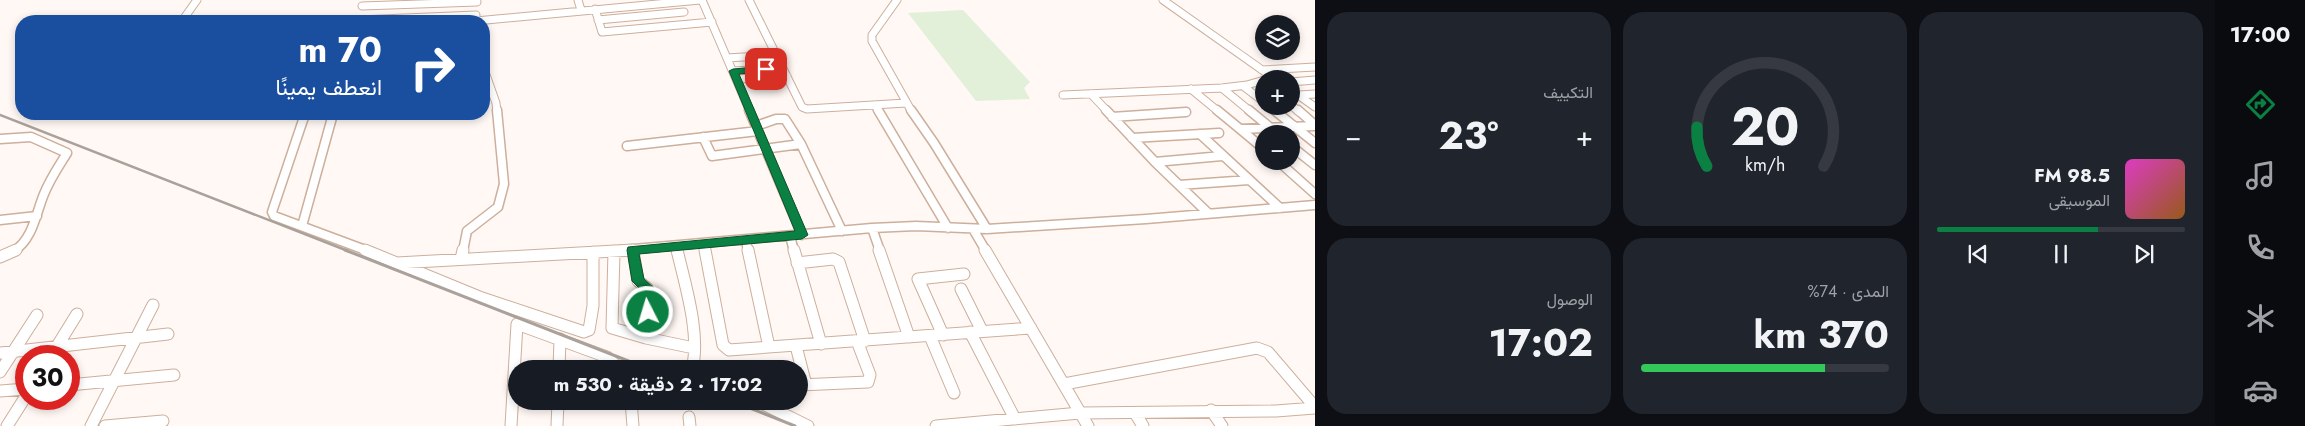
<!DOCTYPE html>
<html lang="ar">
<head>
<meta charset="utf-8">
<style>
  body { margin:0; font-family:Jost,Vazirmatn,sans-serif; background:#20242c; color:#f1f3f6; direction:rtl; height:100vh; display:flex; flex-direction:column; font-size:19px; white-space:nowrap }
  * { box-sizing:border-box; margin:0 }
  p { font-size:16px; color:#9ea1a6 }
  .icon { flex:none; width:28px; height:28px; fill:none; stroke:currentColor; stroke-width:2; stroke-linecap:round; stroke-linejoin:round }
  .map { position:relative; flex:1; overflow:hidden; direction:ltr }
  .drawer { display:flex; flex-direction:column; gap:12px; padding:12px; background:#0d0f14; width:900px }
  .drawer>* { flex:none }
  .banner { position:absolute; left:15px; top:15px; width:475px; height:105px; border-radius:20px; box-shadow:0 2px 8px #0003; direction:rtl; background:#1a4fa0; color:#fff; overflow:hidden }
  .tools { position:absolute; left:1255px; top:15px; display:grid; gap:10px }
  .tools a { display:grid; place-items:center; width:45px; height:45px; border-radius:50%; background:#171b24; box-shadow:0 2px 8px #0003; font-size:25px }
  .speed { position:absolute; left:15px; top:345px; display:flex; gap:10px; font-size:25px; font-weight:700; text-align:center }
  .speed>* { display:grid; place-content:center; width:65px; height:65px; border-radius:50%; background:#171b24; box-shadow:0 2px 8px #0003; line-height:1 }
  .speed .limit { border:8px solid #d22; background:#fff; color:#111 }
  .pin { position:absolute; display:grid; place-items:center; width:42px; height:42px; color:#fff; margin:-21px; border-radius:10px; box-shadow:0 2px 8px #0006 }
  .me { position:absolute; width:55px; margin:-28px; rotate:355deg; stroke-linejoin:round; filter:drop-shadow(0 0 4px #0008) }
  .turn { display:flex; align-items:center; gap:18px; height:105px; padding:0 25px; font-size:22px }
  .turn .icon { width:65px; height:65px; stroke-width:2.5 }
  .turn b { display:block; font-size:35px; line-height:42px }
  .big { font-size:38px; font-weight:700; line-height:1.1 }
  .drawer .tile { flex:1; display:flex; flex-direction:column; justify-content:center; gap:8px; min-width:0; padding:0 18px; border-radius:20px; background:#20242c }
  .drawer .dial { align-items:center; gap:0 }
  .dial svg { height:130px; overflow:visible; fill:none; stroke:#363941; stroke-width:7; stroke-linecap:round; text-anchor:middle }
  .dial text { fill:#f1f3f6; stroke:none }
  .song { display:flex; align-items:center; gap:15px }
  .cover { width:60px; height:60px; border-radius:8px; background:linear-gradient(135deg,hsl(310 70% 55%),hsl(30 70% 35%)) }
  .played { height:5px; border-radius:2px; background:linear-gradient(90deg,#0b8043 65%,#363941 65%) }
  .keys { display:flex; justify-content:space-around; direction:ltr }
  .heat { display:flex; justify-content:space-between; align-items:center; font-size:28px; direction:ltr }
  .charge { height:8px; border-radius:4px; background:linear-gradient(90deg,#34c759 74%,#363941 0) }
  .drawer .tiles { flex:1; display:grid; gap:12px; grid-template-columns:repeat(3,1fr) }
  .tile:first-child { grid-row:span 2 }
  .trip { position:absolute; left:508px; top:360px; width:300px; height:50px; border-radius:25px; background:#171b24; box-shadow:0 2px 8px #0003; font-weight:700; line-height:50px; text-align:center; direction:rtl }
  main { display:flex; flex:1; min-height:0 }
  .dock { display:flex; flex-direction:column; width:90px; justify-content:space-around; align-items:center; background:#090b0e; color:#9ea1a6 }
  .dock .icon { width:35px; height:35px }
  .dock .selected { color:#0b8043 }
  .dock b { font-size:22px; color:#f1f3f6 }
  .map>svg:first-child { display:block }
  .green { fill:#e2f0da }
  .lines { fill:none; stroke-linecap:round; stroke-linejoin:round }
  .street-far2-casing { stroke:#cdaf9c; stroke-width:9 }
  .street-far1-casing { stroke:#cdaf9c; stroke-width:11 }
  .street-casing { stroke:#cdaf9c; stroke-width:13 }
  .street-far2 { stroke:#fff; stroke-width:7 }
  .street-far1 { stroke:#fff; stroke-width:8 }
  .street { stroke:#fff; stroke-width:11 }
  .rail-far1 { stroke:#aaa19b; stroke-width:2.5 }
  .rail { stroke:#aaa19b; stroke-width:3 }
  .route { fill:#0b8043; stroke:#07532c }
</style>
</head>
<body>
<main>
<nav class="dock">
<b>17:00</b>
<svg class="icon selected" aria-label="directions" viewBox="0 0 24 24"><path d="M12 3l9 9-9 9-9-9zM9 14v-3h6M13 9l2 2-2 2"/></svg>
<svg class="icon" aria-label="music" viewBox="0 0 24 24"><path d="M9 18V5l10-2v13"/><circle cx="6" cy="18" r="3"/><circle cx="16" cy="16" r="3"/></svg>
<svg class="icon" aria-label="phone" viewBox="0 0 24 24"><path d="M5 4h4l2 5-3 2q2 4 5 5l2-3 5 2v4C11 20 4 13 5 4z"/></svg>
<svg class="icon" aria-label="climate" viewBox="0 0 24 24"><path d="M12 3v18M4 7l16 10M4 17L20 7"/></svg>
<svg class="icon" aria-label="car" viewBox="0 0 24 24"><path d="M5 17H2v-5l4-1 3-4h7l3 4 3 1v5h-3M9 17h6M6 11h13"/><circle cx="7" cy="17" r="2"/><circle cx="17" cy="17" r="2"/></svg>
</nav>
<section class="drawer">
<div class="tiles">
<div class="tile">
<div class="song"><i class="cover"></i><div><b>98.5 FM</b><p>الموسيقى</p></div></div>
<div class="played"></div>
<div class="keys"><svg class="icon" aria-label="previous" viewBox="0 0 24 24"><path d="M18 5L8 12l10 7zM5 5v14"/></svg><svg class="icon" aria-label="pause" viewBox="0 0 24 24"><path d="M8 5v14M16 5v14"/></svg><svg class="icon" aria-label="next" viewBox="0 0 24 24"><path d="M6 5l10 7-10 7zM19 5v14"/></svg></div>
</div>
<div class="tile dial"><svg viewBox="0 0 100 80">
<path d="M14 69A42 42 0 1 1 86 69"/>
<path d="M14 69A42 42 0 0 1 8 45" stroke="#0b8043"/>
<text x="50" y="56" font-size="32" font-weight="700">20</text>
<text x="50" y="72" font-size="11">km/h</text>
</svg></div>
<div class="tile"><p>التكييف</p>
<div class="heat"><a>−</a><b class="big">23°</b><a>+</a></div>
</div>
<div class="tile"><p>المدى · 74%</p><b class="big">370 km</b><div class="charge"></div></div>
<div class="tile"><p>الوصول</p><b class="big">17:02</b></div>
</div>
</section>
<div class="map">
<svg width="1315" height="426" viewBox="0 0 1315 426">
  <rect width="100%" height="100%" fill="#fff8f4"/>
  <path class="green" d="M963,10L1030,82L1024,88L1030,99L976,101L908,13Z"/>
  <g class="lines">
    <g class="street-far2-casing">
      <path id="street-far2" d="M578,0L581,10
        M702,0L750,112
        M749,0L802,107L807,109L906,103
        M897,0L872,35V41L912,112
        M1163,0L1275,79
        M362,6L477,2
        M595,9L602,32L712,22
        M358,20L476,15
        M598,20L684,12
        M182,21L197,0
        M476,21L700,0
        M727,58L777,55
        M484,69L496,103L497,112
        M1262,70L1315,67
        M733,71L783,68
        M737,79L787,76
        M1291,82L1315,80
        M1243,86L1264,102
        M1222,88L1251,112
        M1191,89L1219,112
        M1291,90L1315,107
        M1091,94L1108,112
        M1063,95L1222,88L1247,85L1264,80
        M1299,95L1315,94
        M875,105L879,112
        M1291,105L1299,112
        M1269,106L1276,112"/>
    </g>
    <g class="street-far1-casing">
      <path id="street-far1" d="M749,110L802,235
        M878,110L948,228
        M911,110L934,143L987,229
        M1106,110L1155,162L1208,213
        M1217,110L1240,129
        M1249,110L1278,134
        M1274,110L1315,143
        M1298,110L1315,125
        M305,114L272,212L274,216L368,251
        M1112,117L1186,112
        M1200,134L1280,208
        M703,137L712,156L801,144L785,119H776L756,126
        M1132,138L1219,133
        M0,139L31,137L67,153C59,166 50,179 44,194C36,213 33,239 14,251
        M801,144L842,231
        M627,146L758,131
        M1291,146L1315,165
        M1264,149L1240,129L1315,126
        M1278,161L1315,194
        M1155,162L1222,156
        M1179,185L1249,180
        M0,220L37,216
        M302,226L333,114
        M872,228L880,251
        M973,229L986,251
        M790,236L794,251
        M746,240L748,251
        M704,244L705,251
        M676,246L677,251
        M463,251L467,231L498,207L504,184L497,110
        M611,251L872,228L916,226L987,229L1146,219L1315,205"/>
    </g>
    <g class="street-casing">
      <path id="street" d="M365,250L482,298L584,332L589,330L593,306V252
        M633,250L638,281L647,288L646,338
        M677,250C685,284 701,335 692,369
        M705,250L723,345L729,350L1031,328
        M748,250L769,347
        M794,250L821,344
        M879,250L909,337
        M985,250L1088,426
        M614,251L612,328L646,338L694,348
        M0,257L16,250
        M461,259L463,250
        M397,263L633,250
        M797,263L833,259L839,262L865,341
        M961,289L982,331
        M970,332L1015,419
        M943,335L918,279L964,274
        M930,336L954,393
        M796,346L806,385
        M0,353L168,334
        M51,356L77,314
        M559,369L560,339
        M0,372L37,315
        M1064,384L1257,348L1268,352L1315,407
        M69,385L174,375
        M799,385L868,382L870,375L857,341
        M0,391L26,389
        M631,401L633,426
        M757,401L808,426
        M1211,410L1222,426
        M1135,413L1143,426
        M689,417L690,426
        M7,426L26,396
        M91,426L153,305
        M105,426L163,421
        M511,426L517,324L607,357L620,369
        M557,426L558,401
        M936,426L1080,413L1276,411L1315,408"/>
    </g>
    <use href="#street-far2" class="street-far2"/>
    <use href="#street-far1" class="street-far1"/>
    <use href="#street" class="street"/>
    <path class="rail-far1" d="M0,115L348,251"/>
    <path class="rail" d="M345,250L649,369
      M732,401L795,426"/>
  </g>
  <path class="route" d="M766,66L771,69L769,71L739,74L808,235L802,239L639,254L644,279L654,288L655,312L653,315H644L641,290L632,281L627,250L628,247L795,231L729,71L733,69Z"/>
</svg>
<div class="tools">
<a><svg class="icon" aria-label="layers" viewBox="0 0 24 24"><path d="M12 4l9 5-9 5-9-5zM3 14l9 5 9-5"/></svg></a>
<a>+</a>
<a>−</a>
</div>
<div class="speed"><div class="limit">30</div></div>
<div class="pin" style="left:766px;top:69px;background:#d93025"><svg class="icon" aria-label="arrive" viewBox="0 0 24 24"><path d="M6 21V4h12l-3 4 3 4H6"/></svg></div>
<svg class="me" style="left:648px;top:312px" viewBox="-20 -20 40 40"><circle r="17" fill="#0b8043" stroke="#fff" stroke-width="3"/><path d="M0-11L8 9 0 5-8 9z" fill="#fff"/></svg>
<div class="trip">17:02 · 2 دقيقة · 530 m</div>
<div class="banner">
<div class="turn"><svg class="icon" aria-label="right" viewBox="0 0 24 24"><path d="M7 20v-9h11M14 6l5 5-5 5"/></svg><div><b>70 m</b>انعطف يمينًا</div></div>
</div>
</div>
</main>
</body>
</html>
